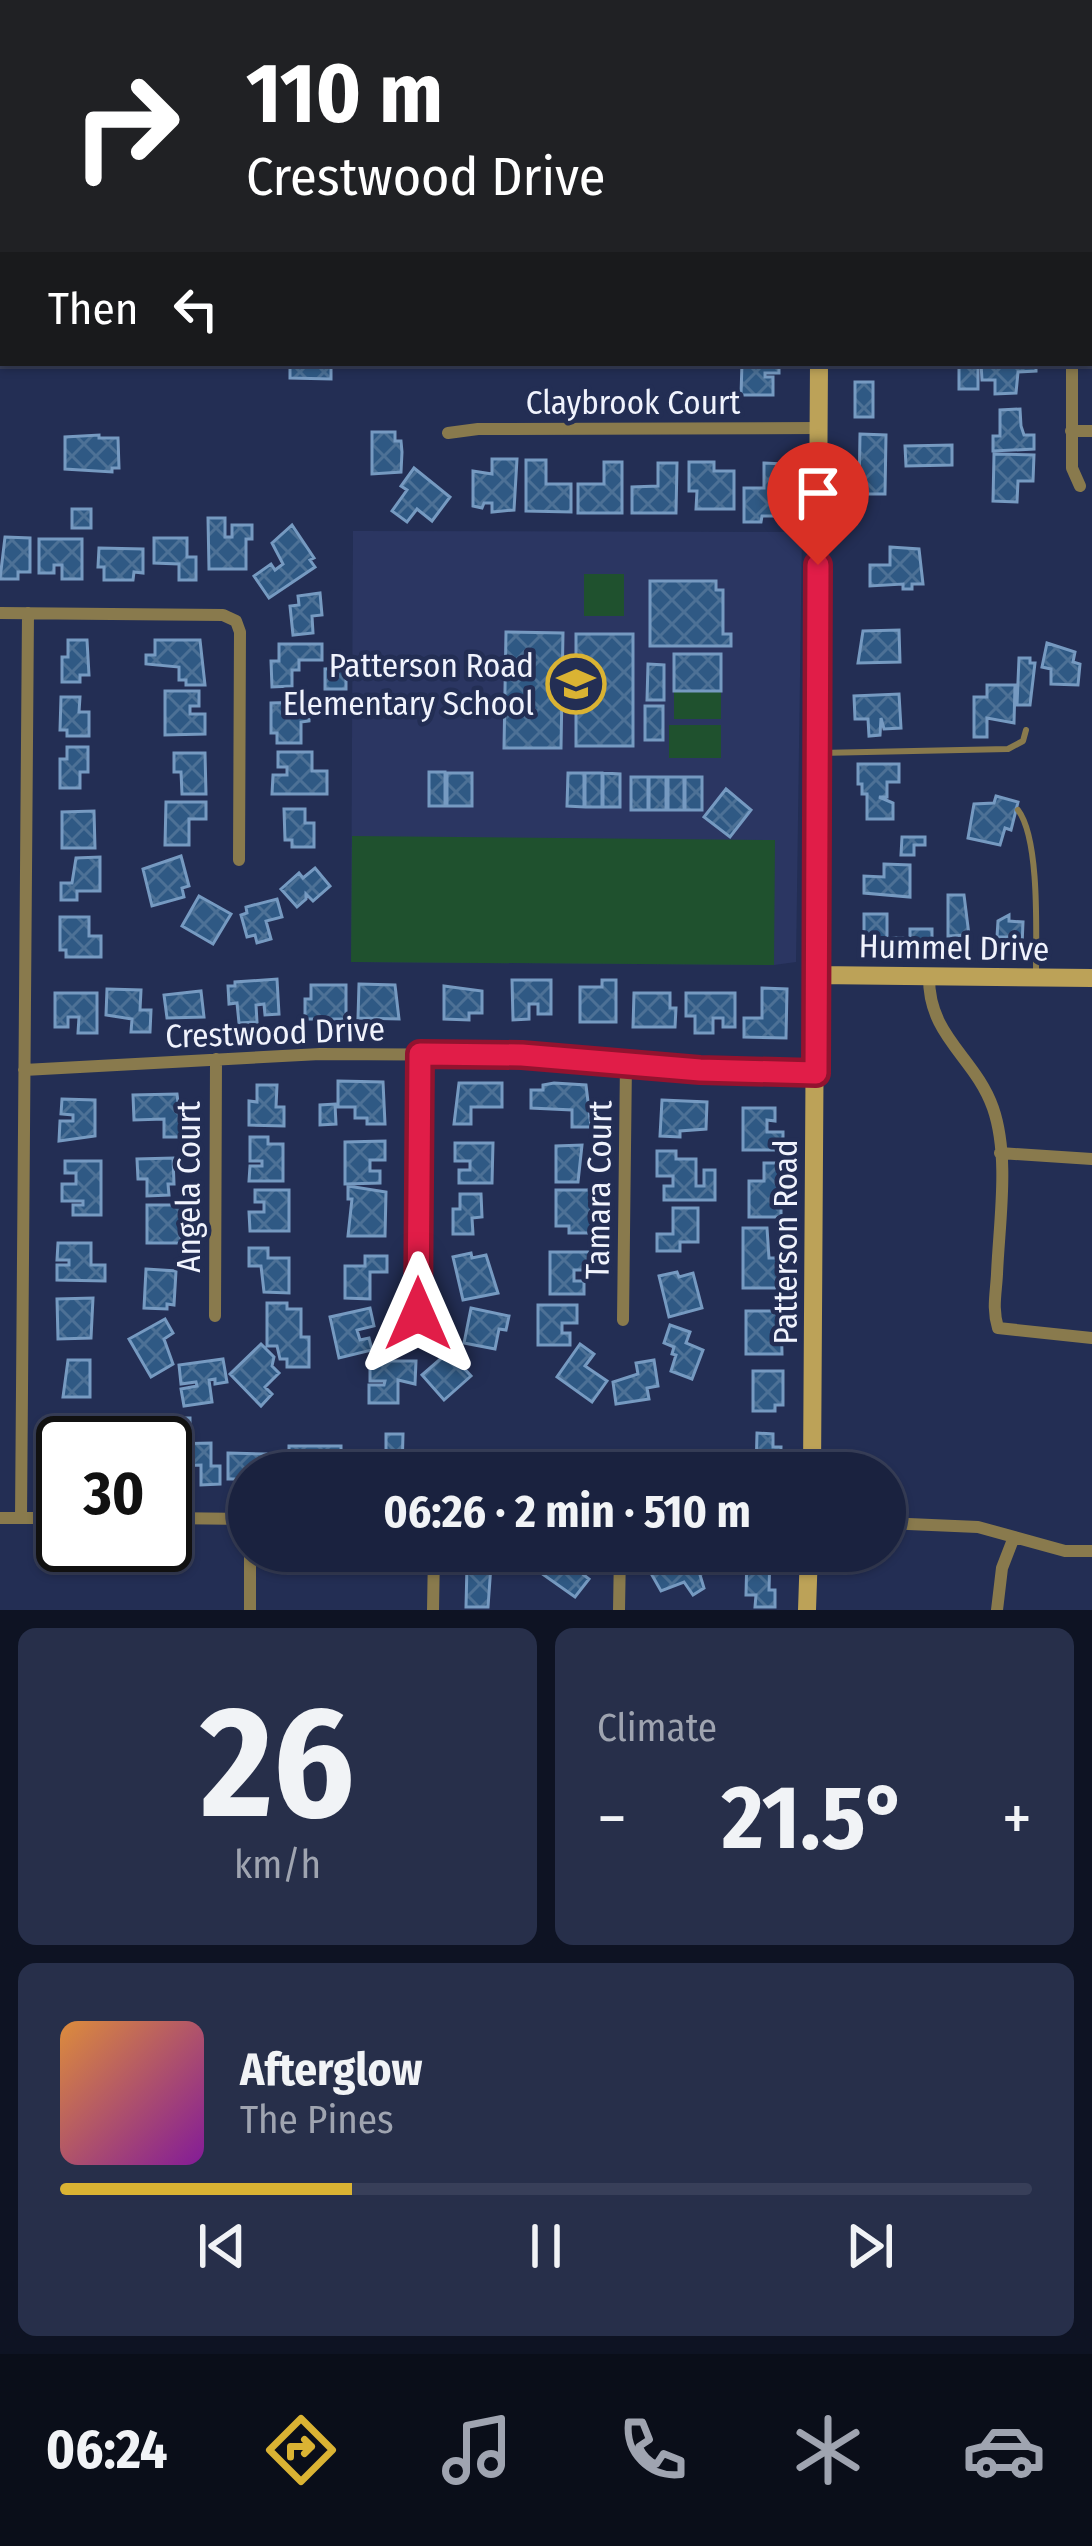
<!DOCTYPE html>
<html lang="en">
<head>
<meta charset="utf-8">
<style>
  body { margin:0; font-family:"Fira Sans Condensed",sans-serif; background:#272f4a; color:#f1f3f6; height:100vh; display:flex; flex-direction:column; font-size:45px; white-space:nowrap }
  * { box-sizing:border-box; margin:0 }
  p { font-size:39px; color:#9fa4b0 }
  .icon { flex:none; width:66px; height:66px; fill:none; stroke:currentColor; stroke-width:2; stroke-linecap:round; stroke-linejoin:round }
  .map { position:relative; height:1610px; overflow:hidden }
  .side { display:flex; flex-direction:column; gap:18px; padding:18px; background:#0e1323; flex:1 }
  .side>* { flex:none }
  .top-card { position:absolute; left:0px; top:0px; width:1092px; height:366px; box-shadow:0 3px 9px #0004,0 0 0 3px #383f59; background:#202124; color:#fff; overflow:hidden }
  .speed { position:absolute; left:36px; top:1416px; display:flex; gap:24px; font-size:60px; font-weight:700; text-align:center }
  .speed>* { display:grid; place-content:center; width:156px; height:156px; border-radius:50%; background:#1a223f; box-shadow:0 3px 9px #0004,0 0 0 3px #383f59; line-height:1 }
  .speed .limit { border:6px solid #111; border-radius:18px; background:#fff; color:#111 }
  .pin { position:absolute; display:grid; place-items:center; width:102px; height:102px; color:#fff; margin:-123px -51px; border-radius:50% 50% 50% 0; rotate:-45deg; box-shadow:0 0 12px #0007 }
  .pin .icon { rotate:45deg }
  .me { position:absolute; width:132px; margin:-66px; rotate:0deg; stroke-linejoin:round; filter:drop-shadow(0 0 9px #0008) }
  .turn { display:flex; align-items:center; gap:42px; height:252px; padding:0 48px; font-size:54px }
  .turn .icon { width:156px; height:156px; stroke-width:2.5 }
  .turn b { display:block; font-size:84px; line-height:102px }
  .then { display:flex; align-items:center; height:114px; padding:0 48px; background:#0003; gap:24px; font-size:45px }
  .big { font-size:90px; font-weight:700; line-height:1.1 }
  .side .tile { flex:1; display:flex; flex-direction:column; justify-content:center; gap:18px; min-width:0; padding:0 42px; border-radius:18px; background:#272f4a }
  .side .dial { align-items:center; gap:0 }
  .dial b { font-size:156px; line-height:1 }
  .song { display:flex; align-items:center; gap:36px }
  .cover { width:144px; height:144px; border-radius:18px; background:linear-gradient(135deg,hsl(30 70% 55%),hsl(290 70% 35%)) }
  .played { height:12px; border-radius:6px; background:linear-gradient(90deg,#dab333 30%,#383f59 30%) }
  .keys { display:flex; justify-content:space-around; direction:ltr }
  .heat { display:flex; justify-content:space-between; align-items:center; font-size:66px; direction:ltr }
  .side .tiles { flex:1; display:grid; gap:18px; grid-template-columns:1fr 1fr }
  .tile:last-child { grid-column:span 2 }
  .trip { position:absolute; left:228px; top:1452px; width:678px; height:120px; border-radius:60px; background:#1a223f; box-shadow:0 3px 9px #0004,0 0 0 3px #383f59; font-weight:700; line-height:120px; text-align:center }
  .tabs { display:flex; height:192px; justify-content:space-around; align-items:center; background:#0a0e19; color:#9fa4b0 }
  .tabs .icon { width:84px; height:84px }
  .tabs .selected { color:#dab333 }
  .tabs b { font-size:54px; color:#f1f3f6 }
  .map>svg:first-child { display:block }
  .built { fill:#2b3662 }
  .green { fill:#1f512e }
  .building { fill:url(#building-cross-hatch); stroke:#769ac1; stroke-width:3 }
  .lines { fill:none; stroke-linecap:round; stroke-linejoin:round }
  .lane { stroke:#897a4d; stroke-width:6 }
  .street { stroke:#897a4d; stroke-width:12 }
  .secondary { stroke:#bca258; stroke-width:18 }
  .route-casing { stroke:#92132f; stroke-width:30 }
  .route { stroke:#e11d48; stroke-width:21 }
  .labels { text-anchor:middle; stroke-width:9; stroke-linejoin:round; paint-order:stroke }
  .street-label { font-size:33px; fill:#f0f3fd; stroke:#232e54 }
  .poi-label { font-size:33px; fill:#f0f3fd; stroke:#232e54; text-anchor:end }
</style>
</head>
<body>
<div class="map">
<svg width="1092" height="1610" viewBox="0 0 1092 1610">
  <defs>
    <pattern id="building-cross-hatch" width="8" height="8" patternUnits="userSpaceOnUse" patternTransform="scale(3)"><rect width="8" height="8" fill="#2f5984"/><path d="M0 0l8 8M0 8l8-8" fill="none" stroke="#4d7196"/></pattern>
  </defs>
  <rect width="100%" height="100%" fill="#232e54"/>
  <path class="built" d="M353,531L802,532L796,962L774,965L351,962Z"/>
  <path class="green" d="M584,574H624V616H584Z
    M674,691L721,692V719H674Z
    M669,725H721V758H669Z
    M352,836L775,840L774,965L351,962Z"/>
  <path class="building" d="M290,363H331V379L290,378Z
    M742,363H779V373H765V377H773V395H741Z
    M981,363H1036V371L1018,372L1016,393L995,394V380H982Z
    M959,364H978V389H959Z
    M855,382H873V417H855Z
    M1020,409L1021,426L1024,435H1034V449L993,451V436H1000V410Z
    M372,432H395V441H401L402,452L401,472L372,474Z
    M860,434L886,435L885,494H859Z
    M99,435V438H118L119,468H112V472L65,469V437Z
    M952,445V465L906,466L905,446Z
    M994,454L1034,455L1033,481H1018L1017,502L993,501Z
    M492,459H517L514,510L492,512V503H484L482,508L473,506V471L492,474Z
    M526,460H546V484H571V512L526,511Z
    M604,462H622V513H578V484H604Z
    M689,462H714V471H734V509H696L697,491H689Z
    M658,463H677L676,513H632V487L658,486Z
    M764,463L783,464V516H762L761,522H744V488H764Z
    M414,468L450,497L432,521L417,509L407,522L392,511L407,490L401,486Z
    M72,509H91V528H72Z
    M208,518H225V537H232V525H252V539H246V569H209Z
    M292,525L314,558L310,560L315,567L269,598L254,576L271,564L275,570L283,564L272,543Z
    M5,537L30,538V572H18V579H0Z
    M154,538H187V557H196V580H179V564L154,563Z
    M39,539H82V579H62V565H54V573H39Z
    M890,547L919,549L923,584H912V589H903V584L870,586V565H890Z
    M99,548L143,549V573L134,572L133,580H104V567H98Z
    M650,581H716V590H723V634H731V646H650Z
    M320,593L322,615L312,616L313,633L293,635L290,606L299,605L298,596Z
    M899,630L900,662L858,663L863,631Z
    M506,632L563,633L561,748H504Z
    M576,634H633V746H576Z
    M68,640H87L89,675H80V682H62V657H68Z
    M155,640H200L205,685H186V680H179V667L146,664V655H155Z
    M1047,643L1075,652L1073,662L1080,664L1078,685L1051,684V669L1042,667Z
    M279,644H322V660H299V670H292V686L272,687L271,661H279Z
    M674,654H721V691H674Z
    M1019,658H1030V663H1035L1030,705H1017Z
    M648,664L664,665V700H647Z
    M346,668V689H325V669Z
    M987,685H1015L1014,723L987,718V737H974V697H987Z
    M165,691H199V706H190V714H205V734L165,735Z
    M899,694L901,728L884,729L881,718L880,735L869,736L868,719H855L854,696Z
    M61,697H80L79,712H89V736H67V730H60Z
    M309,702V721L301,722V743H277V733H271V703Z
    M645,706H663V740H645Z
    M67,747H88V772H80V788H60V759H67Z
    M278,752H312V771H327V794H272L273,775H287V767H278Z
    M174,753H205L206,794H182L181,772H174Z
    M858,764H899V782H887V797H879L893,803V819H867V794H862V784H858Z
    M429,772H445V806H429Z
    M447,773H472V806H447Z
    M568,773H584V807L567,806Z
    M585,773H602V807H585Z
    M603,773L620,774V807H603Z
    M631,777H648V810H631Z
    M649,777H666V810H649Z
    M668,777H684V810H668Z
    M685,777H702V810H685Z
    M726,789L751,810L730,837L704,817Z
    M996,796L1018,802L1011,830L1005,828L1000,845L968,838L974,804L994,803Z
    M166,802H206V819H189V845H165Z
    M284,809H305V823H314V847H292V840H285Z
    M94,811L95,848H62V812Z
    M902,837H925V845H914V855H901Z
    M181,856L189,886L182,888L184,897L152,906L143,869Z
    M100,857V891H77V900H61V883H72L76,858Z
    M884,864L910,865V897L864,893V876L884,877Z
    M315,868L330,886L313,901L306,894V899L297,907L281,889L299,873L303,878Z
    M948,895H964L969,935L948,936Z
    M199,896L231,914L213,944L182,926Z
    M277,899L282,917L266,921L271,939L257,943L255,935L247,937L241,915L247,913L246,907Z
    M864,914H887V938H879V943L864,938Z
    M1009,915V921L1023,922L1022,946L1013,945L1014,937H997L998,921Z
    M60,917H89V936H101V957H66V950H60Z
    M910,929H932V947H910Z
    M879,938H903V953H872V943H879Z
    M277,979L279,1014L265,1015L264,1004L256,1005L257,1022L239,1023L237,1003L229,1004L228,986H235V982Z
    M512,980H551V1014H538V1004H529V1019L513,1020Z
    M602,980H616V1022H580V987H602Z
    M359,984L395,985L399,1019L358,1018Z
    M311,985H346V1019H305V999H311Z
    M444,986L482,991V1013H469V1020L444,1019Z
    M762,988L787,989L786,1038L744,1037V1018H762Z
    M107,989L141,990L140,1010H151L150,1032H131L132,1019L106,1015Z
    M201,991L204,1017L167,1018L164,995Z
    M55,993H97V1033H78L79,1017H68V1027H55Z
    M634,993H670V1008H676L675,1027H633Z
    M686,993H735V1027H723V1018H713V1033H695V1016H686Z
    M338,1081L383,1082L385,1124H367V1118H355V1107H338Z
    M459,1083H502V1107H471V1124H454Z
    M554,1083L586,1085L591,1127H572V1110L531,1108V1090H543V1085Z
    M257,1085H277L276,1107H284V1126L249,1125V1101L257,1102Z
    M177,1094L182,1137H164V1119L134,1120L133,1095Z
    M62,1099L95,1100V1136L59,1141L60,1121H73V1115L61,1114Z
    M662,1100L707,1102L706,1129L680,1131V1137L660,1136Z
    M335,1104L336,1124L320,1125V1105Z
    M743,1108H775V1121L767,1120V1132H783V1150H743Z
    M250,1137H268V1144H283V1181H249L250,1166H262V1161H250Z
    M385,1141V1160H370V1171H380V1183L345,1184V1142Z
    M455,1143H493L492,1183H459V1170H470V1161H455Z
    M582,1145L578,1182H556V1146Z
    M657,1151H676V1159H696V1186H704V1170H715V1200H664V1186H673V1176H657Z
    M173,1158L174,1184H168L169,1195L147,1196V1179H138L137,1159Z
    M65,1161H101V1215H73V1205H83V1201H62V1184H76V1173H65Z
    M764,1163H781V1217H749V1181H764Z
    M348,1186L386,1192L385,1236H348L352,1199H348Z
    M255,1190H289V1231H250L249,1212H264V1202H255Z
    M556,1190H591V1233H569V1226H556Z
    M460,1194H481L482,1217L472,1218L473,1234H453V1209H460Z
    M147,1205H181V1243H147Z
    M673,1208H698V1242H680V1251H657V1234H673Z
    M743,1228H767L769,1258H781L777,1288H743Z
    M58,1243H91V1265H105V1281L57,1280V1265H69V1260H57Z
    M249,1248H268V1258H289V1293L264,1292L261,1266H249Z
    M550,1252H590V1270H574V1281H584V1294H550Z
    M471,1253L472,1258L486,1255L498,1293L463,1300L453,1257Z
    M365,1256H387V1272H370V1299L345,1298V1266H365Z
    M146,1269L176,1271L174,1305L167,1304V1309L144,1308Z
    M677,1272L679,1277L693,1273L702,1308L669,1317L659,1276Z
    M93,1298L91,1338L58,1339L57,1299Z
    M267,1303H287V1309H301V1337H309V1367H287V1359H280L277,1346H267Z
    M538,1305H577V1323H562V1333H570V1345H538Z
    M370,1308L374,1326L357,1330L360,1340L369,1338L372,1350L339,1358L330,1317Z
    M471,1308L509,1316L506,1330L499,1329L495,1349L464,1343Z
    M746,1311H781L782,1354H746Z
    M165,1319L173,1333L164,1339L173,1364L151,1377L129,1339Z
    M670,1325L690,1332L686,1343L703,1350L692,1379L671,1371L676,1355L672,1354L674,1347L664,1343Z
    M261,1344L274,1357L272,1366L279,1373L265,1387L272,1394L261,1406L230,1374Z
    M580,1344L594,1354L585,1366L607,1381L592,1402L557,1377Z
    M454,1347L466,1360L461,1365L471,1376L444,1400L422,1375Z
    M223,1359L227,1382L215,1384V1379L209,1380L212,1402L184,1406L181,1389L197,1386L196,1382L181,1384L179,1365Z
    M68,1360H90V1397H63Z
    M654,1360L658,1386L647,1388L649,1399L616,1404L613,1382L638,1374L636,1363Z
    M370,1361H416L415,1384L398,1380V1403H369V1385H384L385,1381H370Z
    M753,1371H783V1405H775V1411H753Z
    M165,1418H190V1435H164Z
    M55,1428H72V1441H78L63,1443V1483H55Z
    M757,1433L773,1434V1447H781L780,1473H756Z
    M386,1434H403L402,1473H350V1456H386Z
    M211,1443V1466H220V1484L201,1485V1465L170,1466L169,1444Z
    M289,1446H341V1468H308V1473H289Z
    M572,1452H586V1468H592V1473H540V1457H572Z
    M228,1453L266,1454V1458H278L281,1473H249V1479H228Z
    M412,1456H454V1467H466V1473H412Z
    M477,1457H516V1468H527V1473H477Z
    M667,1457H707V1469H719V1473H667Z
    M604,1458H644V1467H656V1473H604Z
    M473,1551H492L488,1607H466L467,1565H473Z
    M541,1552L552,1561L557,1554L589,1579L575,1597L531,1566Z
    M704,1553L712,1567L700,1575L704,1588L693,1595L684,1582L661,1591L652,1575L689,1555L692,1560Z
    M747,1553H770L769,1590H775V1607H755L756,1595H746Z"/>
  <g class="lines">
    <path class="lane" d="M819,753L1008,749L1023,741L1026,730
      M1018,810C1040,839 1036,934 1036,972"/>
    <path class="street" d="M359,3V0
      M1089,6H1092
      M1089,230H1092
      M0,244H3
      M1072,363V468L1080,486
      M1071,431H1092
      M448,433L478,429L819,428
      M0,613L223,615L236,621L240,632L239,860
      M929,978C929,1037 975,1057 993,1108C1010,1157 999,1223 997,1274C996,1294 992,1308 998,1328L1092,1338
      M24,1070L320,1054L522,1055L701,1070L816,1073
      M1000,1153L1092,1159
      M419,1314L420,1054
      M215,1316L216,1059
      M623,1320L626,1062
      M0,1518H63
      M21,1518L28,613
      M165,1518L249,1519
      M885,1523L978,1527L1065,1551H1092
      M250,1610V1551
      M433,1610L434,1551
      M619,1610L620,1551
      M997,1610L1002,1568L1014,1537"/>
    <path class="secondary" d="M822,3V0
      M816,975L1092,978
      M812,1473L819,363
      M807,1610L809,1551"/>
  </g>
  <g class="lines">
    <g class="route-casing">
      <path id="route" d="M418,1314L420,1054L522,1055L700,1070L816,1073L818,565"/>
    </g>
    <use href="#route" class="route"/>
  </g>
  <defs>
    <g id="school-ring" transform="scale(3)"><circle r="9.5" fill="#232e54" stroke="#dab333" stroke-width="1.5"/><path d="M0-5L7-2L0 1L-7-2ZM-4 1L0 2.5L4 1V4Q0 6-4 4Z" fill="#dab333"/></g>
  </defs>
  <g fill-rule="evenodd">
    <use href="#school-ring" x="576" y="684"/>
  </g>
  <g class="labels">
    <g class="street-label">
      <text x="633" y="414">Claybrook Court</text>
      <text transform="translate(954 947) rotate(1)" y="12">Hummel Drive</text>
      <text transform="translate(275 1032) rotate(-2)" y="12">Crestwood Drive</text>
      <text transform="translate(188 1187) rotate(-90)" y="12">Angela Court</text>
      <text transform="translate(598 1190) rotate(-89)" y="12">Tamara Court</text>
      <text transform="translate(785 1242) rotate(-90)" y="12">Patterson Road</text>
    </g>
    <g class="poi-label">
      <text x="534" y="677">Patterson Road<tspan x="534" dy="38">Elementary School</tspan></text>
    </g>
  </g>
</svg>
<div class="speed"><div class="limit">30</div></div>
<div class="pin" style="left:818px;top:565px;background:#d93025"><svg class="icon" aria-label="arrive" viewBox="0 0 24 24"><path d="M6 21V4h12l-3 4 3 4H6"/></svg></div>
<svg class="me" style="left:418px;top:1314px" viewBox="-20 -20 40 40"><path d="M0-17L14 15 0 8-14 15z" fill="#e11d48" stroke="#fff" stroke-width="4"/></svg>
<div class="trip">06:26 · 2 min · 510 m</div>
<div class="top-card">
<div class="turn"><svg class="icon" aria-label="right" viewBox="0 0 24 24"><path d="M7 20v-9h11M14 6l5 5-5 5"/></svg><div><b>110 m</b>Crestwood Drive</div></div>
<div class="then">Then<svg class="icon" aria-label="left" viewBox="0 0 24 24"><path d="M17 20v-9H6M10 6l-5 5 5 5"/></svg></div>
</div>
</div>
<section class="side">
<div class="tiles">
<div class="tile dial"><b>26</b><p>km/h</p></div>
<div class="tile"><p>Climate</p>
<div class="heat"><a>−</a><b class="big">21.5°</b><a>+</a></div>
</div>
<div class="tile">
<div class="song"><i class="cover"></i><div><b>Afterglow</b><p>The Pines</p></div></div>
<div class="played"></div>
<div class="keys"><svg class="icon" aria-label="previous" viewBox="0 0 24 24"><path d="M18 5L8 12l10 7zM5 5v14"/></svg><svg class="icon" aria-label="pause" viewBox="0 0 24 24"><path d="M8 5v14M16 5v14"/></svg><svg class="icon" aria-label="next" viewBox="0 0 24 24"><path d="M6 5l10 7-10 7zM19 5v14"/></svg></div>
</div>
</div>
</section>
<nav class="tabs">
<b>06:24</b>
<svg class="icon selected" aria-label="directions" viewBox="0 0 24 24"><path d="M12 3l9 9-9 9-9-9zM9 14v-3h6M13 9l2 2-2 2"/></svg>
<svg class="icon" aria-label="music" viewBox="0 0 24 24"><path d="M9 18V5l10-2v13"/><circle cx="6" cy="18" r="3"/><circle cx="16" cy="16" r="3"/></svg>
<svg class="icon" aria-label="phone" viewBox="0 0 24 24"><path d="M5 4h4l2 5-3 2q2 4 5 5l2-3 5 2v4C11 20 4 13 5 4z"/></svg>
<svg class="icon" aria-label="climate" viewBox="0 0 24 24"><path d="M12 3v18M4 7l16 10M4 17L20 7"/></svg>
<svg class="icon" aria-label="car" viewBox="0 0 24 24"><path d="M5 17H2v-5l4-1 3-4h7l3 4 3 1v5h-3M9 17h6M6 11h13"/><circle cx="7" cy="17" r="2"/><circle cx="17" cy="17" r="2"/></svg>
</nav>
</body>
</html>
